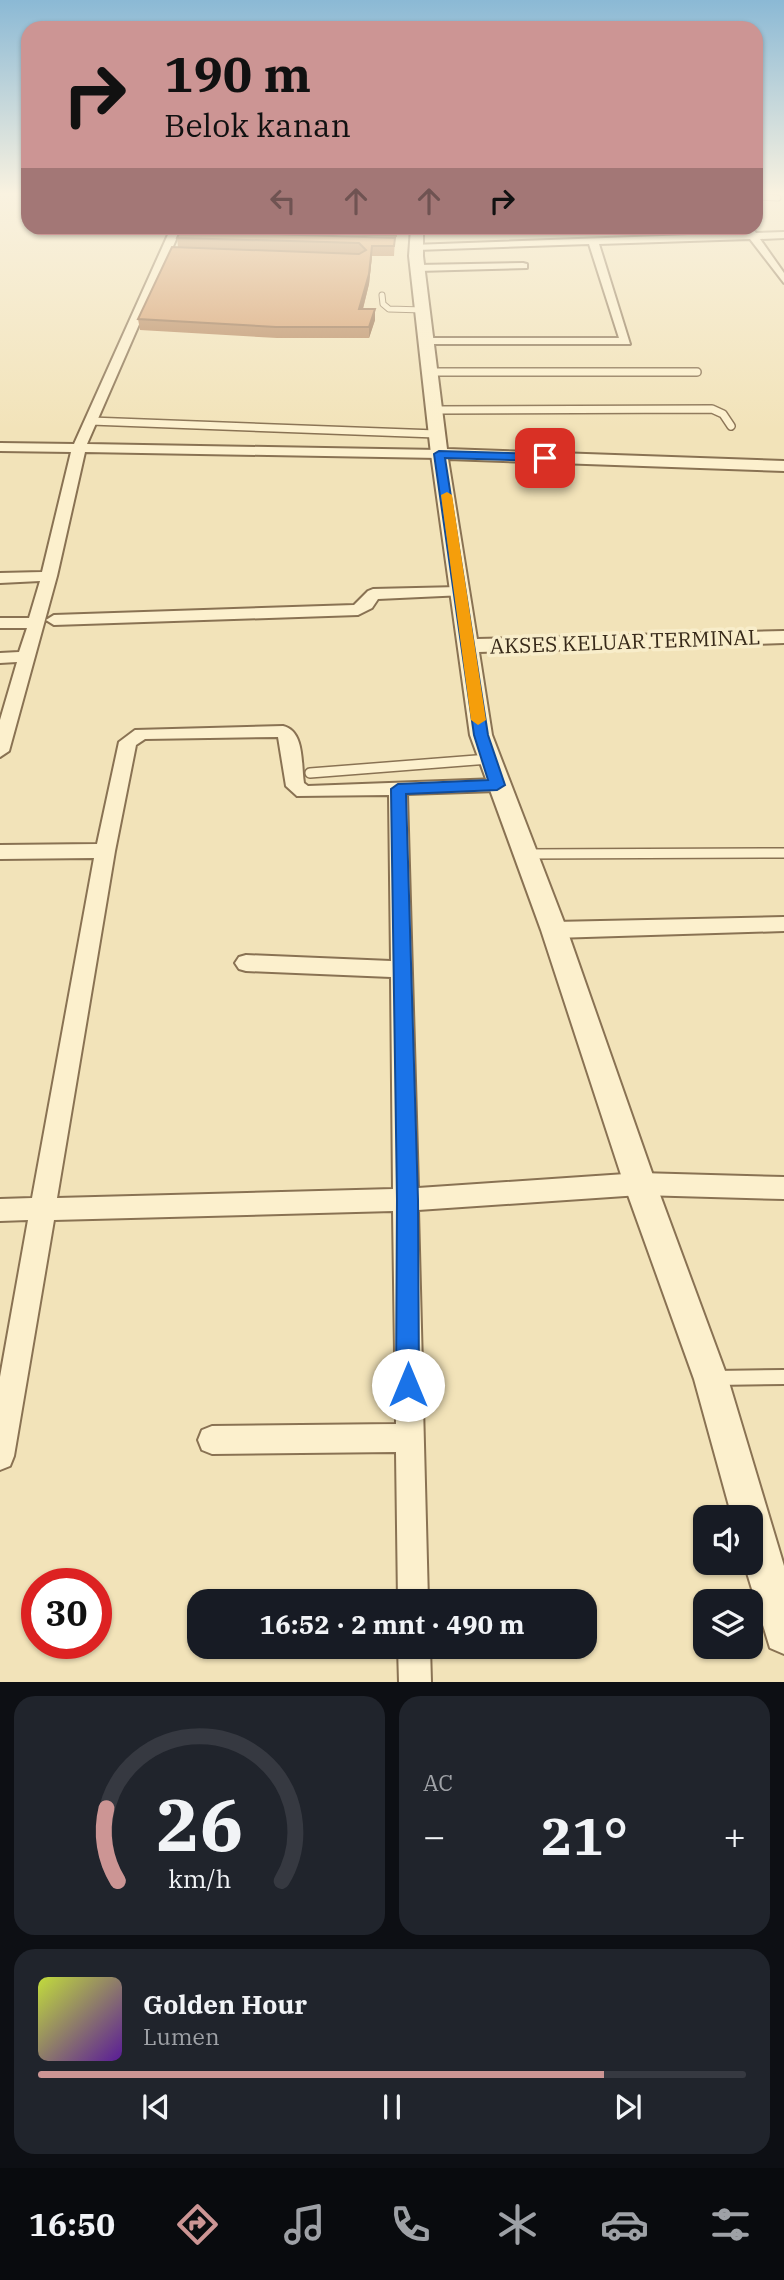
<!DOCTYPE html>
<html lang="id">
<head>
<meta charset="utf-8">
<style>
  body { margin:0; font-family:"IBM Plex Serif",serif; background:#20242c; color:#f1f3f6; height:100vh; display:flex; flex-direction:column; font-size:26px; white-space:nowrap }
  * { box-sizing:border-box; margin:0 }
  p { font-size:23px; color:#9ea1a6 }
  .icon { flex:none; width:38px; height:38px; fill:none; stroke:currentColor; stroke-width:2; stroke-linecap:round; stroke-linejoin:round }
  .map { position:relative; height:1682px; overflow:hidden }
  .panel { display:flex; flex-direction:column; gap:14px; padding:14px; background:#0d0f14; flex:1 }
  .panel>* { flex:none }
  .guide { position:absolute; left:21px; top:21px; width:742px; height:214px; border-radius:21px; box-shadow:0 2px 5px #0004; background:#cc9594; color:#111; overflow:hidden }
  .buttons { position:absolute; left:693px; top:1505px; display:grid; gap:14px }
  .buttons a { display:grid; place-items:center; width:70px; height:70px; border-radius:14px; background:#171b24; box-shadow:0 2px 5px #0004; font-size:35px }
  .speed { position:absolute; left:21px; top:1568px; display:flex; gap:14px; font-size:35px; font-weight:700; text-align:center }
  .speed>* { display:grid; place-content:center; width:91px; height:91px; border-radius:50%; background:#171b24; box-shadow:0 2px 5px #0004; line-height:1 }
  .speed .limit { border:10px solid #d22; background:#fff; color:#111 }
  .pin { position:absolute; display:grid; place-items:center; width:60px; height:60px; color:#fff; margin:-30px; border-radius:14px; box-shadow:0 4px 10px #0006 }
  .me { position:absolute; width:77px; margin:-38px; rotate:0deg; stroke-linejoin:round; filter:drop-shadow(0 0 5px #0008) }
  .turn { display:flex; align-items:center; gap:24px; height:147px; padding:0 28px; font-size:32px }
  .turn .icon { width:91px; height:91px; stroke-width:2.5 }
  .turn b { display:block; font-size:49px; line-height:60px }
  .lanes { display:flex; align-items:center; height:66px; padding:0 28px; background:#0003; justify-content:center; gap:35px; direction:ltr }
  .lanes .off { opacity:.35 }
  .big { font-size:52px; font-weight:800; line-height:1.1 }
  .panel .widget { flex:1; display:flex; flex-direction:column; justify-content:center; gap:10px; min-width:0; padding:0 24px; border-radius:21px; background:#20242c }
  .panel .dial { align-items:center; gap:0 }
  .dial svg { height:182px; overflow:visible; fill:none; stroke:#363941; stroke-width:7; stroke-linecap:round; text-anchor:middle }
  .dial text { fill:#f1f3f6; stroke:none }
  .song { display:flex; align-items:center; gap:21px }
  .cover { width:84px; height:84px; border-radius:10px; background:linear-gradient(135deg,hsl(70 70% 55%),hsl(270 70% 35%)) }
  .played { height:7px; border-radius:4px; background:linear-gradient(90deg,#cc9594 80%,#363941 80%) }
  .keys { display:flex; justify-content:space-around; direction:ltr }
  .heat { display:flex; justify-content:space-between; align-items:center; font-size:38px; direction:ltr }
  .panel .tiles { flex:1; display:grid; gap:14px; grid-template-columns:1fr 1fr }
  .widget:last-child { grid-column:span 2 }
  .trip { position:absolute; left:187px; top:1589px; width:410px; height:70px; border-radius:21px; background:#171b24; box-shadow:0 2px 5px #0004; font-weight:800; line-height:70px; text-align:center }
  .dock { display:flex; height:112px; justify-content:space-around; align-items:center; background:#090b0e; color:#9ea1a6 }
  .dock .icon { width:49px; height:49px }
  .dock .on { color:#cc9594 }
  .dock b { font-size:32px; color:#f1f3f6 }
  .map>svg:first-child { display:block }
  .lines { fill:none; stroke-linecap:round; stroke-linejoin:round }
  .service-far3-casing { stroke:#897253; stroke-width:7 }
  .service-far2-casing { stroke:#897253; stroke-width:10 }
  .service-far1-casing { stroke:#897253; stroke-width:12 }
  .service-casing { stroke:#897253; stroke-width:18 }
  .minor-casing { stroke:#897253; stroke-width:4 }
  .tertiary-casing { stroke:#897253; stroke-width:4 }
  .service-far3 { stroke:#fcf0cd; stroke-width:5 }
  .service-far2 { stroke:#fcf0cd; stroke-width:7 }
  .service-far1 { stroke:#fcf0cd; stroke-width:9 }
  .service { stroke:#fcf0cd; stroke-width:14 }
  .minor { fill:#fcf0cd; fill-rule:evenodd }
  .tertiary { fill:#fcf0cd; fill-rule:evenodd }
  .wall { fill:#b5855c }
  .shaded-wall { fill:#946c4b }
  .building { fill:#d39b6b; stroke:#946c4b; stroke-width:2 }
  .route { fill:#1a73e8; stroke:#114b97; stroke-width:2 }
  .slow { fill:#f59e0b }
  .labels { text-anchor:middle; stroke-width:7; stroke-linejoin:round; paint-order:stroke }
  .street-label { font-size:21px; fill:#372919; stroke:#f8edca }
</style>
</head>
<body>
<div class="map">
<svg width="784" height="1682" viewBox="0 0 784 1682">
  <rect width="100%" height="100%" fill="#f2e3b9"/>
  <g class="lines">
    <g class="service-far3-casing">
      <path id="service-far3" d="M756,197L778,198
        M382,295L383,304L389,309L423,310"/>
    </g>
    <g class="service-far2-casing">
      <path id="service-far2" d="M429,372H697
        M434,410L712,409L723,414L731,426
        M91,421L436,434"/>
    </g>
    <g class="service-far1-casing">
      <path id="service-far1" d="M310,773L489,759
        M525,854L784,853"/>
    </g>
    <g class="service-casing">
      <path id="service" d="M715,1378L784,1377"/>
    </g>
    <g class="minor-casing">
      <path id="minor" d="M171,228H181L87,444L439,450L446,454L439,458L85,452L57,576L9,751L0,757V720L17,662L0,663V653L19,652L27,628H0V618H29L40,581L0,583V573L42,572L71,452L0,451V443L74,444Z
        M742,228H752L756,233L784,232V238L760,239L784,273V283L750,239L599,244L630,344H426L420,341L426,338H619L589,244L416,250L411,247L412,245L746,233Z
        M523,263L527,264V268L418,271L413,268L418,265Z
        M459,587L464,589V595L378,599L372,608L358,615L54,625L46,620L54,615L354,605L368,591L373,589Z
        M283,726C305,731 301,765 304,783L308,786L497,779L506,785L497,791L407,794L418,1188L640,1173L784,1177V1199L640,1195L418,1210L428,1601H398L396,1452L212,1454L202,1450L198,1440L202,1430L212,1426L396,1424L393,1211L54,1220L14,1456L10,1466L0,1470V1377L28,1220L0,1221V1199L32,1198L94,858L0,859V845L97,844L119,742L135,730ZM278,737L286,786L297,796L389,795L391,961L246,955L239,957L235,963L239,969L246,971L391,977L393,1189L57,1198L115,851L136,745L145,739Z
        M784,917V931L554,938L547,935L544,930L547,925L554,922Z
        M398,1647H430L431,1682H399Z"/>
    </g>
    <g class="tertiary-casing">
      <path id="tertiary" d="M411,228H423V256L447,449L784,461V471L448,459L477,639L784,631V643L479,652L492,735L567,930L656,1184L728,1379L784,1566V1654L770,1648L744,1563H751V1517H732L694,1379L624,1184L541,930L470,735L431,454L409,256Z"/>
    </g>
    <use href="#service-far3" class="service-far3"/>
    <use href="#service-far2" class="service-far2"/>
    <use href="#service-far1" class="service-far1"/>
    <use href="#service" class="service"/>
    <use href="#minor" class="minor"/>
    <use href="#tertiary" class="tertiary"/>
  </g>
  <path class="wall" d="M203,228H379L397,230V237L204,231Z
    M177,238H395L394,256H372L369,284L363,309H375V320L369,338H277L140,330L138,319L178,247Z"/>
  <path class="shaded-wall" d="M372,246V256L369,284L360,320L359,309Z
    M375,309V320L369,338V327Z"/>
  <path class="building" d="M327,228H379L397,230Z
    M180,231L395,238L394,246H372L369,274L359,309H375L369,327H276L138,319L172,247L359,254L366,250L359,243L177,238Z"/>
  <linearGradient id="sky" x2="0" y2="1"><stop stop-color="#8bb9d5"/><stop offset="0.45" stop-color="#f9f2e0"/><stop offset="1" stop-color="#f9f2e0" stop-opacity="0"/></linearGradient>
  <rect width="784" height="430" fill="url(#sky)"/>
  <path class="route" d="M439,451L545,454L551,458L545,461L445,458L488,735L505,785L497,790L406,794L418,1200L419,1385L416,1393L408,1396L400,1393L396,1385L397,1200L391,789L398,784L488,780L474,735L434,454Z"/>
  <path class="slow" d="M447,492L452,495L486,720L478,725L471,720L441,495Z"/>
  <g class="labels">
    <g class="street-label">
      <text transform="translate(625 642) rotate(-2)" y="7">AKSES KELUAR TERMINAL</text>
    </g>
  </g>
</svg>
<div class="buttons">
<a><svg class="icon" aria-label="sound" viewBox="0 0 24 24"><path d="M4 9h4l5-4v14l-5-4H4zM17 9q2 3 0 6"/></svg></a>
<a><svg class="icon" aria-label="layers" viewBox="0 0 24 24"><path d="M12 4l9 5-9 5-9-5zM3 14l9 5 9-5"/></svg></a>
</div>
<div class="speed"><div class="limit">30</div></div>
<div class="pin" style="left:545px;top:458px;background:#d93025"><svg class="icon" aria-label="arrive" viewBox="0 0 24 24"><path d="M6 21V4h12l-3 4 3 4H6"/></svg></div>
<svg class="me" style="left:408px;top:1385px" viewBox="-20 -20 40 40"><circle r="19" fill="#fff"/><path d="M0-13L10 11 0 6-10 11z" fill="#1a73e8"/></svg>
<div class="trip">16:52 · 2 mnt · 490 m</div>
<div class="guide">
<div class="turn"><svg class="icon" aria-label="right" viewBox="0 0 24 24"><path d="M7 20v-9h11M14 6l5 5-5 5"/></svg><div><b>190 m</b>Belok kanan</div></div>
<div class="lanes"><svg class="icon off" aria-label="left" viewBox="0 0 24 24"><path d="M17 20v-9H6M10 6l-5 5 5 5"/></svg><svg class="icon off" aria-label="ahead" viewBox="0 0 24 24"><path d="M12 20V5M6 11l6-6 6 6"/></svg><svg class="icon off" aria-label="ahead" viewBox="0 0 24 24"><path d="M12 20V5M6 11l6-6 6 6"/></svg><svg class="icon" aria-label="right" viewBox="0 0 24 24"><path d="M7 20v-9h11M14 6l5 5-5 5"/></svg></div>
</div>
</div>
<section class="panel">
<div class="tiles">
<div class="widget dial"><svg viewBox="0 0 100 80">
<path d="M14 69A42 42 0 1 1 86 69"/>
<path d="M14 69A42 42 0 0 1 9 37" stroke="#cc9594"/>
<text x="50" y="56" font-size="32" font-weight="700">26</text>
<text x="50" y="72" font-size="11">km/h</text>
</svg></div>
<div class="widget"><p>AC</p>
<div class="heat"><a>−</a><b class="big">21°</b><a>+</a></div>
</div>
<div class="widget">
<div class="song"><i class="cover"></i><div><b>Golden Hour</b><p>Lumen</p></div></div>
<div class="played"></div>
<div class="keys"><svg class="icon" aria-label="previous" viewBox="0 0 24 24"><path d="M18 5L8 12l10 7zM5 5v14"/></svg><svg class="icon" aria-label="pause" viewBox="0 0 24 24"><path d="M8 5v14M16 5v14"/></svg><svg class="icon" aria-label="next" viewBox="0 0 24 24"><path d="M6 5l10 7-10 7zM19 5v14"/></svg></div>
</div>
</div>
</section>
<nav class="dock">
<b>16:50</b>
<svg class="icon on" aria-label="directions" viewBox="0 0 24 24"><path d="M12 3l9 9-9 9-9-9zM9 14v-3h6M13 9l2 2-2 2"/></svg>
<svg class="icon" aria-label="music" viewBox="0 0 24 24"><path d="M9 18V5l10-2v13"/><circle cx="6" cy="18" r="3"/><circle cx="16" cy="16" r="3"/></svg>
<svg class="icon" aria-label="phone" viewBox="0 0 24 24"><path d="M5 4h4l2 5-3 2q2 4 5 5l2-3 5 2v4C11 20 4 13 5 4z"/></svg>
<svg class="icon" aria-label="climate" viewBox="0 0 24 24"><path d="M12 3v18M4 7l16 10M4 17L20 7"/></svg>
<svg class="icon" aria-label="car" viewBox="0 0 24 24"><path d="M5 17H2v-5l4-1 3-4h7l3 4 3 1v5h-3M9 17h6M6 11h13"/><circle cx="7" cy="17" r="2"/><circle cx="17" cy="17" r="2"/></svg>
<svg class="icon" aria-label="filters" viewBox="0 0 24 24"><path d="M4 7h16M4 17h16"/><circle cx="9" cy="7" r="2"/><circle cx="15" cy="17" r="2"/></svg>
</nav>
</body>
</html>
